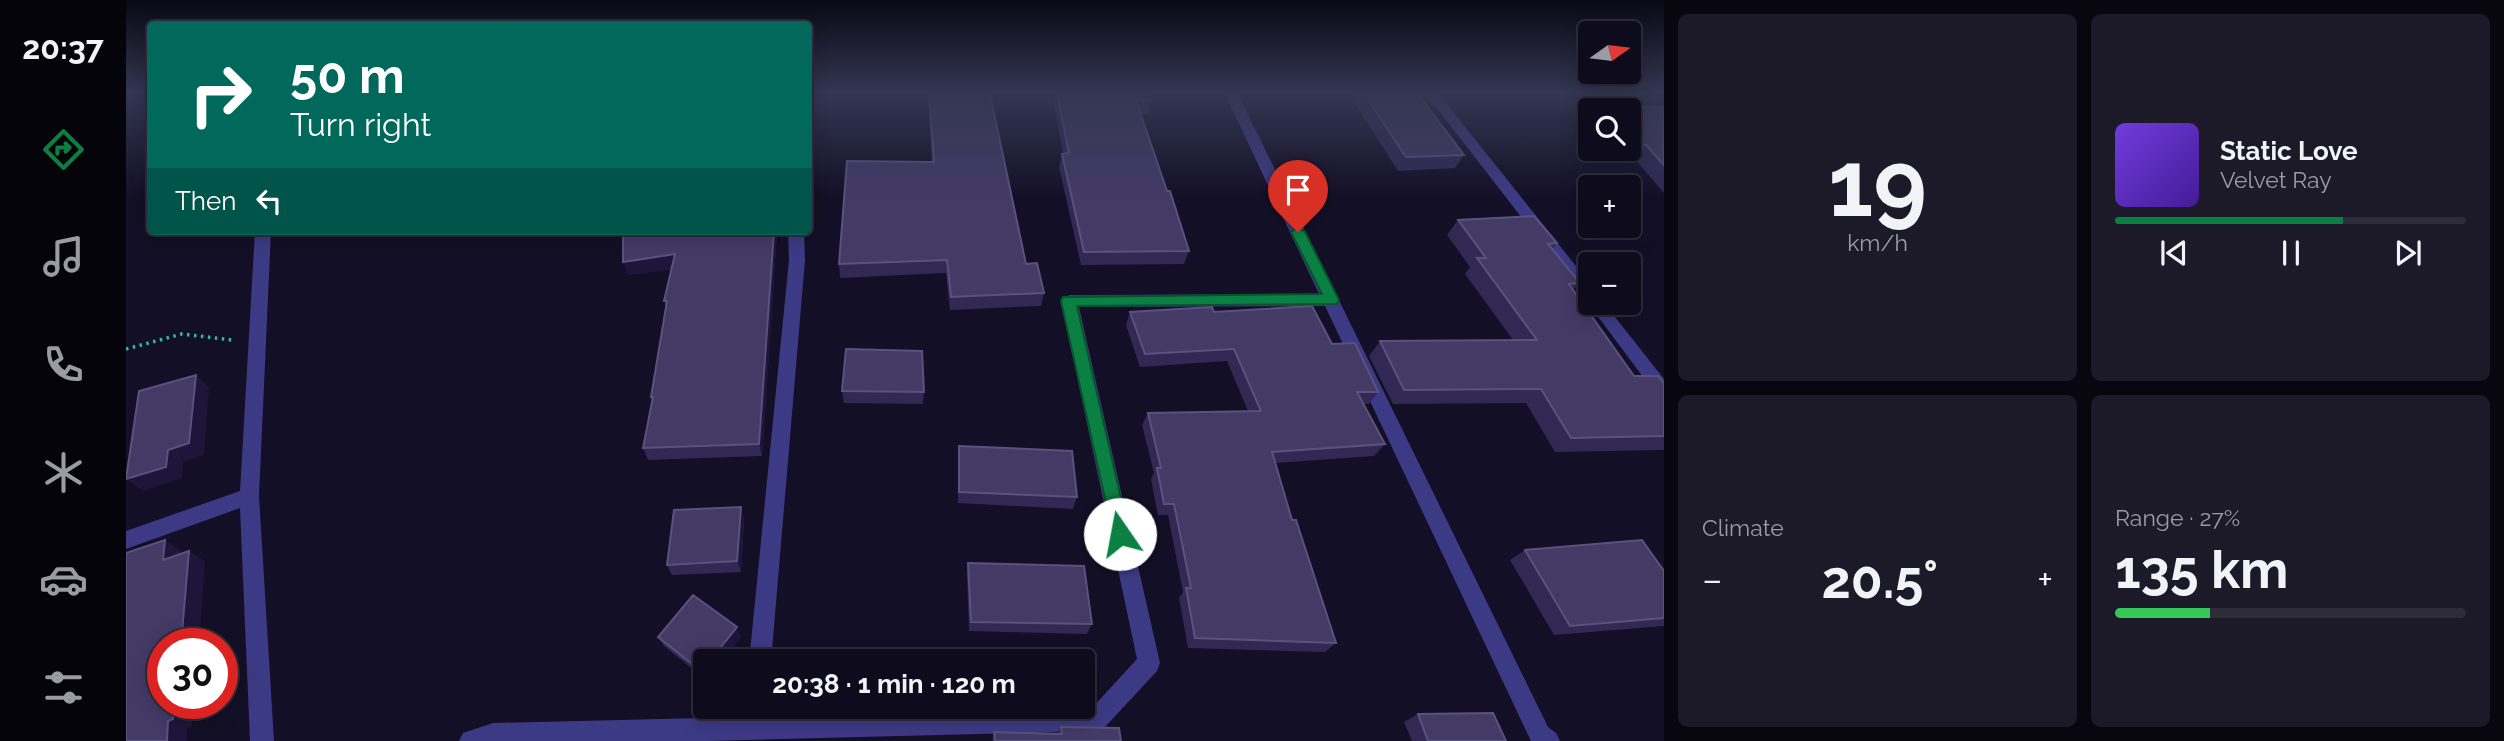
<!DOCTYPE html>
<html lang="en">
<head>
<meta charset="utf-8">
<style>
  body { margin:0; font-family:Raleway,sans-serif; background:#1c1929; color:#f1f3f6; height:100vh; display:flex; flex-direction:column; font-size:26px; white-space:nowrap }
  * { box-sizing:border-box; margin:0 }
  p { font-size:23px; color:#9b9ba3 }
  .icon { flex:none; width:38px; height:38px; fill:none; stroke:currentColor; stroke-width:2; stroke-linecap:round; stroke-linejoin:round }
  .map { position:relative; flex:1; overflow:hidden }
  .panel { display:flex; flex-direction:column; gap:14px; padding:14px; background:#08060f; width:840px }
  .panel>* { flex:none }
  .top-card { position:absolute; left:21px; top:21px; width:665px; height:214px; border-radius:7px; box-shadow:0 4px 18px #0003,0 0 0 2px #2e2b3b; background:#00695c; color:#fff; overflow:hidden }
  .needle { width:46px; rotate:76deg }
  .buttons { position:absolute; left:1452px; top:21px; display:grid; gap:14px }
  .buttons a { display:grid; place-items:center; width:63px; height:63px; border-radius:7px; background:#0e0b1c; box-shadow:0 4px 18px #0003,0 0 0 2px #2e2b3b; font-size:35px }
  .speed { position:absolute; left:21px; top:628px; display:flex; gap:14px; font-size:35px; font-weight:700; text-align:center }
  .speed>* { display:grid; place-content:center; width:91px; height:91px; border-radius:50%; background:#0e0b1c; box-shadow:0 4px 18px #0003,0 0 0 2px #2e2b3b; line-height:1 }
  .speed .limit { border:10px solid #d22; background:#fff; color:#111 }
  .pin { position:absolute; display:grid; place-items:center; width:60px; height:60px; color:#fff; margin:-72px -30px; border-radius:50% 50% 50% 0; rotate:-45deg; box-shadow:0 0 7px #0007 }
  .pin .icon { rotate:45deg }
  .me { position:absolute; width:77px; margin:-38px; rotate:348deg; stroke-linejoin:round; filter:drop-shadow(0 0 5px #0008) }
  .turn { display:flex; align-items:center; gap:24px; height:147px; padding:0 28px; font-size:32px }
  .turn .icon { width:91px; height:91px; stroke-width:2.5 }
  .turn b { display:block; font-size:49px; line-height:60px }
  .then { display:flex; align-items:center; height:66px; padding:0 28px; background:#0003; gap:14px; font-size:26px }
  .big { font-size:52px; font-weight:700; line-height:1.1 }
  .panel .tile { flex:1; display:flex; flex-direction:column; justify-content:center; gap:10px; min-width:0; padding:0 24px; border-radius:10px; background:#1c1929 }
  .panel .dial { align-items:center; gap:0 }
  .dial b { font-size:91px; line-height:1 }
  .song { display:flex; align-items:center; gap:21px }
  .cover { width:84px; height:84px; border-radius:10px; background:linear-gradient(135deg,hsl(260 70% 55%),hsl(260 70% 35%)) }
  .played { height:7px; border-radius:4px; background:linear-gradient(90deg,#0b8043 65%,#2e2b3b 65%) }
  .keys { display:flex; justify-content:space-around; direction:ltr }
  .heat { display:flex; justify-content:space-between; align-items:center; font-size:38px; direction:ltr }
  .charge { height:10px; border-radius:5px; background:linear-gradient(90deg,#34c759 27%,#2e2b3b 0) }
  .panel .tiles { flex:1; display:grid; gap:14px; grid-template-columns:repeat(2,1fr) }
  .trip { position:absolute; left:567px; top:649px; width:402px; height:70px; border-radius:7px; background:#0e0b1c; box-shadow:0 4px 18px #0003,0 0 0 2px #2e2b3b; font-weight:700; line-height:70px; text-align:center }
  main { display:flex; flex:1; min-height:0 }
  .dock { display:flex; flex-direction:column; width:126px; justify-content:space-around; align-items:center; background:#06040b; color:#9b9ba3 }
  .dock .icon { width:49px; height:49px }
  .dock .active { color:#0b8043 }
  .dock b { font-size:32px; color:#f1f3f6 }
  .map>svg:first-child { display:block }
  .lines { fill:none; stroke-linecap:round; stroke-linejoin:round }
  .path { stroke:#2fb8b0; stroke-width:3.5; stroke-dasharray:2.5 4.5; stroke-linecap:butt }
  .minor { fill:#3d3a85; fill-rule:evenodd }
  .wall { fill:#312854 }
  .shaded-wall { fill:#1d163a }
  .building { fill:#433a66; stroke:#5a527e; stroke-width:2 }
  .route { fill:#0b8043; stroke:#07532c; stroke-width:2 }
</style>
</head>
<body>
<main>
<nav class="dock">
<b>20:37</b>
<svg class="icon active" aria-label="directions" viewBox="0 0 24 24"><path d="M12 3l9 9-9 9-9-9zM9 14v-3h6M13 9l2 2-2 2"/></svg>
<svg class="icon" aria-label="music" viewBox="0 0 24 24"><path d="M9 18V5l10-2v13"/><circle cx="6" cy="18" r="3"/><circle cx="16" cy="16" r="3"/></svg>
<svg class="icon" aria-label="phone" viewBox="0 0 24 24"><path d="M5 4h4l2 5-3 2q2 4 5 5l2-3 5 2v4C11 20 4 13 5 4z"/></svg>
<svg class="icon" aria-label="climate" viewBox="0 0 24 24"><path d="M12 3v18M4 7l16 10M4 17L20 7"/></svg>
<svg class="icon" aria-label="car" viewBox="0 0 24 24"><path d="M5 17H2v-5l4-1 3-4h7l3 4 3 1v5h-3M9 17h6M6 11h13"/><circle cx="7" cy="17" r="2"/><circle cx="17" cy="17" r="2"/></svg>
<svg class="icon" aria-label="filters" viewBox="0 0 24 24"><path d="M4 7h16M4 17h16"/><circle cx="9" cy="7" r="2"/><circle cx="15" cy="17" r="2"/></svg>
</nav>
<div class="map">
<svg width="1538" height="741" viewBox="0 0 1538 741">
  <rect width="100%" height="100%" fill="#130f26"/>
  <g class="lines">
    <path class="path" d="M0,349L56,334L106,340"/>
    <path class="minor" d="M1099,94H1112L1422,727L1430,733L1434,741H1405L1199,306L953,307L1034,663L1031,671L979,727L971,731L582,741H333L337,733L367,723L617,717L618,707H642L641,716L966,708L1011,659L935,301L943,295L1193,294Z
      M1300,94H1313L1465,285V303H1478L1538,379V399L1532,397L1461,302Z
      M129,231H145L133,496L148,741H124L114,508L0,549V531L114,491Z
      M662,231H678L679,260L645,662H623L663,260Z"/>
  </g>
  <path class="wall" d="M802,94H864L900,264L918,293L915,306L824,310L820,273L714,278L713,264L806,162Z
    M926,94H1022L1026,100L1022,114H1014L1041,191L1063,251L1058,264L955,265L933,167L936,154L937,153Z
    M1223,94H1292L1338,155L1329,168L1272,171Z
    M1480,107H1538V193L1508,158H1503L1495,149H1503V110H1478Z
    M1332,220L1431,243L1426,249L1454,283L1447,290L1508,376L1538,383V450L1429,452L1400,403L1267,404L1243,356L1254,341L1387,340L1339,274L1344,267L1321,235Z
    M651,231L636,456L522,460L517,448L526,401L525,397L540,308L538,301L546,269L502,275Z
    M1004,312H1088L1206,344L1252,392L1243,404H1238L1259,444L1248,456L1149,463L1166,520L1210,643L1199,652L1062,648L1053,598L1057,592L1042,515H1032L1025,479L1028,473L1016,425L1022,413L1122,411L1101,361L1014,367L1000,325Z
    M716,391L798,392L797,404L718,403Z
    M833,446L951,497L947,509L832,503V458Z
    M615,507L618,519L615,572L546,575L541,565Z
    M1399,550L1538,571V626L1428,635L1384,560Z
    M842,563L966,624L961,634L843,631L841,574Z
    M532,637H615L595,662H579V679L538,646Z
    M1292,714L1380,741H1286L1278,722Z
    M935,727L995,741H866L868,732L931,734Z"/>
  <path class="shaded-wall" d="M648,231H651L636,456L633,444Z
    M549,254L553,268L502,275L497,262Z
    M70,375L83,387L78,455L57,462L56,478L17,491L0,479L42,450Z
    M615,507L618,519L615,572L611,561Z
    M39,540L55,551L53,570L37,560Z
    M63,551L79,561L73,644H55Z
    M611,627L615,637L595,662H583Z
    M579,666V678L575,671Z
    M48,704H66V726L61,728V741H41L42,721Z"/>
  <path class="building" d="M803,94H864L900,264L911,263L918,293L825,297L821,260L713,264L721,161L808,162Z
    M931,94H1022L1026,100H1010L1041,191H1044L1063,251L958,252L936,154L943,153Z
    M1238,94H1292L1338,155L1280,157Z
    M1480,107H1538V165L1520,145L1515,144L1503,132V110H1483Z
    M1408,216L1431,243L1422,244L1454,283L1443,284L1508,376H1532L1538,383V436L1445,438L1415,389L1278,390L1254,341L1411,340L1351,258H1360L1332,220Z
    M497,231H648L633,444L517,448L527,397H525L541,301H538L549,254L497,262Z
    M1186,306L1206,344L1229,343L1252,392H1231L1259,444L1146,452L1166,520H1170L1210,643L1069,638L1060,588H1065L1048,504H1038L1031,468H1035L1022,413L1135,411L1108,349L1019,354L1004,312L1086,307L1088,312Z
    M720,349L796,351L798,392L716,391Z
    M70,375L63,443L42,450L40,467L0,479L13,391Z
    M833,446L946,451L951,497L833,492Z
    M615,507L611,561L541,565L548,510Z
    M39,540L37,560L63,551L55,644H37V704H48L47,719L42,721L41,741H0V553Z
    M1516,540L1538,571V618L1444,626L1399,550Z
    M842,563L958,566L966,624L845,622Z
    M567,595L611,627L583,662H579V666L575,671L532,637Z
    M1367,713L1380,741H1302L1292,714Z
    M935,727L993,728L995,741H869L868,732L936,734Z"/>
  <linearGradient id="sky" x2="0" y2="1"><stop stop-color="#0a0815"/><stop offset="0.47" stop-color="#333752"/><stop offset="1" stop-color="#333752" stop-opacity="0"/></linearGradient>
  <rect width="1538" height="198" fill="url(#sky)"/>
  <path class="route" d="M1172,227L1179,232L1213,300L1211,304L951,306L1003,534L1000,539L994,542L988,539L935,301L937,297L1196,294L1165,232Z"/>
</svg>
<div class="buttons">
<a><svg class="needle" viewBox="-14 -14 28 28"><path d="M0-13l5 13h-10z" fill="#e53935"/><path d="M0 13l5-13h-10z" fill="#9b9ba3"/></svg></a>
<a><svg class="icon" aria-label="search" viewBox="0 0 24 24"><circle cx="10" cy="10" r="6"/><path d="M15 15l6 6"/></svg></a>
<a>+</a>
<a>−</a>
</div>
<div class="speed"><div class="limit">30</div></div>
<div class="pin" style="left:1172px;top:232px;background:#d93025"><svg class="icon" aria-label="arrive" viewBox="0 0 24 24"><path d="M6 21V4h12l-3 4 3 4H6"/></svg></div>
<svg class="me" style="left:994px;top:534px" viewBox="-20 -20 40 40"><circle r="19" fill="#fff"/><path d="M0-13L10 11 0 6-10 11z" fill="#0b8043"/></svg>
<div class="trip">20:38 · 1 min · 120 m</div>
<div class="top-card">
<div class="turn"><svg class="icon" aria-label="right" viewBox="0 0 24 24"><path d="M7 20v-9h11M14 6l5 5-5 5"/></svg><div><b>50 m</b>Turn right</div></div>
<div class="then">Then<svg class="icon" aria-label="left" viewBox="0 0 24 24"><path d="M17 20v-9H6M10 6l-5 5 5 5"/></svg></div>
</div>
</div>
<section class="panel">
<div class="tiles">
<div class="tile dial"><b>19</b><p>km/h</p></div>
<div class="tile">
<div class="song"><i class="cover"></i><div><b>Static Love</b><p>Velvet Ray</p></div></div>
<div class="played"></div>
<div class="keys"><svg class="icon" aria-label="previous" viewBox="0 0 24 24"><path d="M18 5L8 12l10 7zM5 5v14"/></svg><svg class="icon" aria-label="pause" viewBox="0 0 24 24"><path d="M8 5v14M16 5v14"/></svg><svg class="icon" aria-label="next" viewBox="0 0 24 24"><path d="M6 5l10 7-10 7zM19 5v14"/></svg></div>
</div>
<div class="tile"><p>Climate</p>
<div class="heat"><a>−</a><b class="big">20.5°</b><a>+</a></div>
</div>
<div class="tile"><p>Range · 27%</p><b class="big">135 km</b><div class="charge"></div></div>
</div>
</section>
</main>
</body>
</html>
